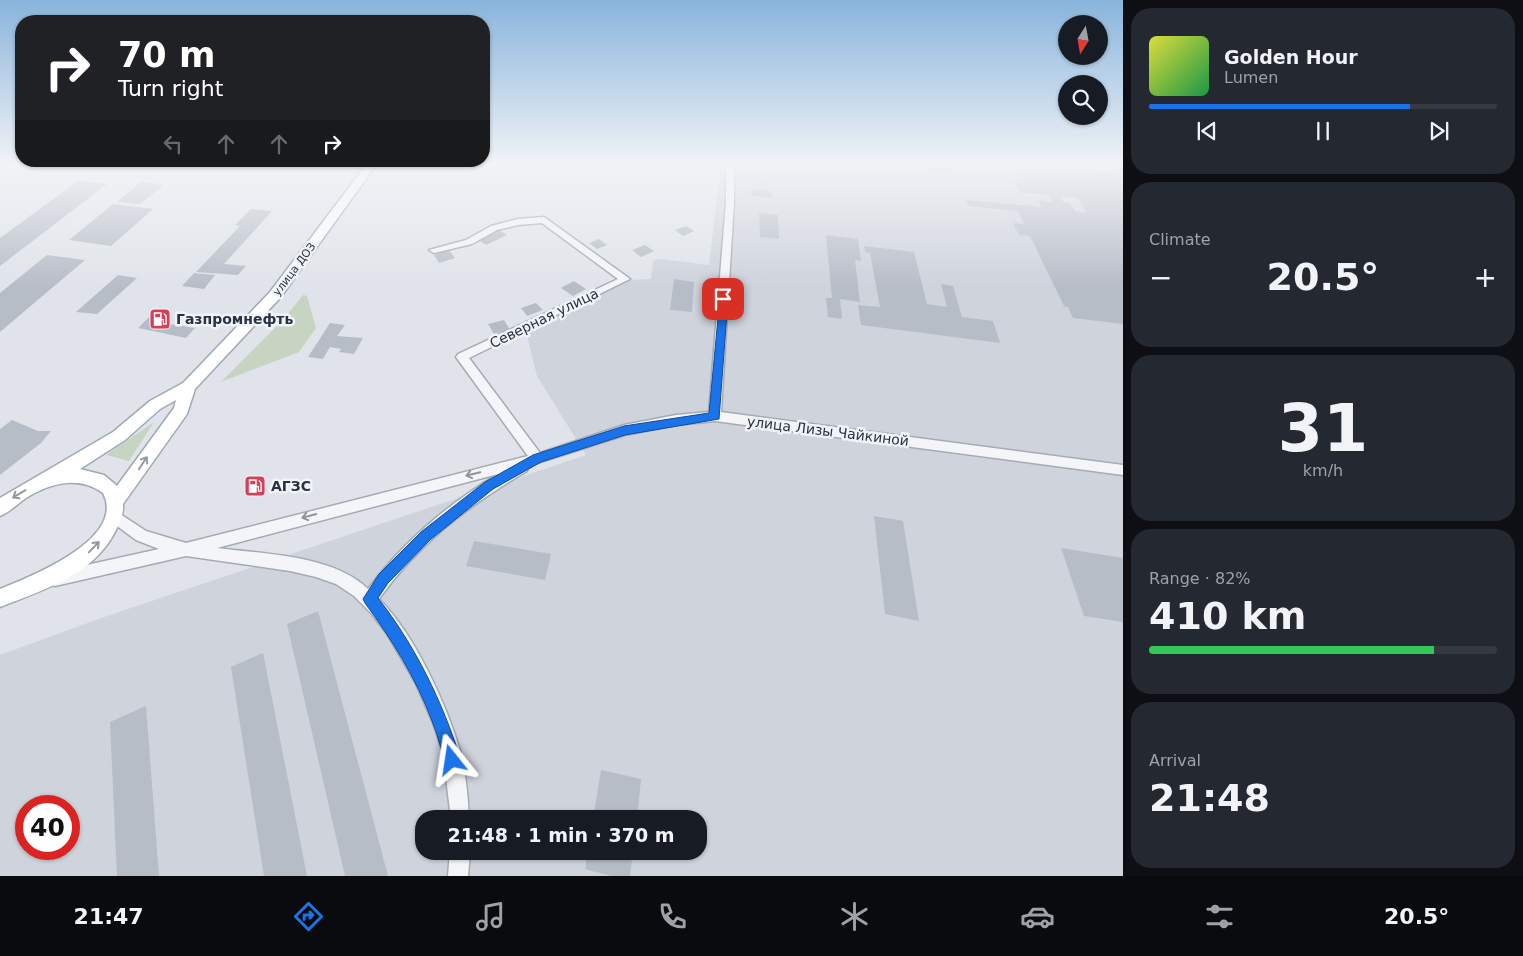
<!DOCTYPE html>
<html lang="en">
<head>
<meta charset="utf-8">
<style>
  body { margin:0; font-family:"DejaVu Sans",sans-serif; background:#242831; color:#f1f3f6; height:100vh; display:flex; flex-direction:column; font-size:19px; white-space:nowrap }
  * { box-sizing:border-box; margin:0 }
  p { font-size:16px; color:#9ea1a6 }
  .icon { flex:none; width:28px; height:28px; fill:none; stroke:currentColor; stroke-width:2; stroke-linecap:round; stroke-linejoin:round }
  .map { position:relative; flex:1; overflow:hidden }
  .sheet { display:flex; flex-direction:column; gap:8px; padding:8px; background:#0d0f14; width:400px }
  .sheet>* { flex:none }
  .banner { position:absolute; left:15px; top:15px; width:475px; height:152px; border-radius:20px; box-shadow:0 1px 4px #0004; background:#202124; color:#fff; overflow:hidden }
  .needle { width:32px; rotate:191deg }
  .fabs { position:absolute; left:1058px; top:15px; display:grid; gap:10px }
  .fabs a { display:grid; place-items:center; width:50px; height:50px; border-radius:50%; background:#171b24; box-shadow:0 1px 4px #0004; font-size:25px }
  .speed { position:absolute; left:15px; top:795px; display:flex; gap:10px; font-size:25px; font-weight:700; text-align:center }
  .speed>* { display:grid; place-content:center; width:65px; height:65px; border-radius:50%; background:#171b24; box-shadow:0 1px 4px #0004; line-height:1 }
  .speed .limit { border:8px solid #d22; background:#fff; color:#111 }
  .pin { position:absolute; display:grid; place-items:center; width:42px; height:42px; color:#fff; margin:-21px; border-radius:10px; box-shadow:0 2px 8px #0006 }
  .me { position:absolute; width:55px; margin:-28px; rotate:345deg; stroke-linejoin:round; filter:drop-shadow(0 0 4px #0008) }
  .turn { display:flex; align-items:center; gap:18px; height:105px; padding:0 20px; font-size:22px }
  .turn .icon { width:65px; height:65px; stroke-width:2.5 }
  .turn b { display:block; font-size:35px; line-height:42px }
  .lanes { display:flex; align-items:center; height:48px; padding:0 20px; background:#0003; justify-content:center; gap:25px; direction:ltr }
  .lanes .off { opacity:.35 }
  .big { font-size:38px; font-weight:800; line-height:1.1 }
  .sheet .card { flex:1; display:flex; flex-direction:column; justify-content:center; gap:8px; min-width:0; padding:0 18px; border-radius:20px; background:#242831 }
  .sheet .dial { align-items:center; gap:0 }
  .dial b { font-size:65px; line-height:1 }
  .song { display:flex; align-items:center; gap:15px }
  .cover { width:60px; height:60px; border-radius:8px; background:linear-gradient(135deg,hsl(60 70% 55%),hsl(140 70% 35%)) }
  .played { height:5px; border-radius:2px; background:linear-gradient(90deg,#1a73e8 75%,#363941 75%) }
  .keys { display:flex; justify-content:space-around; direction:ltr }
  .heat { display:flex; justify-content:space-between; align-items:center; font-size:28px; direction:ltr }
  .charge { height:8px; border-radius:4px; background:linear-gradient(90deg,#34c759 82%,#363941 0) }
  .trip { position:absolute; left:415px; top:810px; width:292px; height:50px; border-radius:20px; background:#171b24; box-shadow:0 1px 4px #0004; font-weight:800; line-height:50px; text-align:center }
  .menu { display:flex; height:80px; justify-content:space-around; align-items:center; background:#090b0e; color:#9ea1a6 }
  .menu .icon { width:35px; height:35px }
  .menu .current { color:#1a73e8 }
  .menu b { font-size:22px; color:#f1f3f6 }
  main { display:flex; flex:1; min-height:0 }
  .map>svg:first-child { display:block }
  .built { fill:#ced3dc; fill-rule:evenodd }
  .green { fill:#c6d4c1 }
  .building { fill:#b7bdc7; fill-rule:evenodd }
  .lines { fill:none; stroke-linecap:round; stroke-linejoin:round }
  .minor-casing { stroke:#a5abb4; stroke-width:3 }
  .major-casing { stroke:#9fa9b6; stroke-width:3 }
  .minor { fill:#f3f5f8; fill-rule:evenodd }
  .major { fill:#fff; fill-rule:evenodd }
  .oneway { stroke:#9498a0 }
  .oneway2 { stroke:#8e949d }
  .route { fill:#1a73e8; stroke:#114b97 }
  .labels { text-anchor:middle; stroke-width:5; stroke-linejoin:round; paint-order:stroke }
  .far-street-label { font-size:11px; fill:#283242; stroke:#f0f3f7 }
  .street-label { font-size:14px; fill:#283242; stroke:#f0f3f7 }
  .poi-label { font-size:14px; font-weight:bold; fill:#283242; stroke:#f0f3f7; text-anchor:start }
</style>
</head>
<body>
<main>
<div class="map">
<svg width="1123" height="876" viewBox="0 0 1123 876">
  <rect width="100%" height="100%" fill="#e0e4ea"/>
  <path class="built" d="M721,165H1123V876H0V655L104,617L586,455L537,376L526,331L627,280L651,279L653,261L660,259L709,265ZM26,806H69V849H26ZM424,819H699V851H424Z"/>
  <path class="green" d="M303,295L307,296L316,328L299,352L221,382L283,320Z
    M154,422L129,461L106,455Z"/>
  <path class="building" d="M929,165H946L950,173L931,172Z
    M1021,165H1058L1060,168L1078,170L1075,165H1079L1083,170L1119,174L1112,165H1119L1123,170V324L1073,318L1068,307L1064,306L1030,236L1019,235L1013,223L1024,224L1018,211L969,206L966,200L1042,207L1038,201L1053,202L1048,195L1020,192L1014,181H1019L1015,173L1026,174ZM1060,196L1078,198L1087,213L1075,211L1070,203H1064Z
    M78,181L107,184L0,266V238Z
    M141,182L164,185L140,204L117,202Z
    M751,189L771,191L772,198L752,196Z
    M113,204L153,209L111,246L69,240Z
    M251,209L272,211L224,264L246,266L238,275L196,272L240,226L235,225Z
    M759,213L778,215L779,239L760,237Z
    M686,226L694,231L683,236L675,230Z
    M497,229L507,235L486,245L477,239Z
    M826,235L858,239L861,261L855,260L860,302L840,299L842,319L828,317L826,298H832Z
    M599,239L607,245L597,249L589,243Z
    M645,245L654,251L641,257L632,250Z
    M864,246L914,252L927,304L947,307L941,284L953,286L962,317L993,321L1000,343L861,325L858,305L880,307L870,253L865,252Z
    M449,250L455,258L439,263L434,255Z
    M47,255L85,260L0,332V293Z
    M194,273L215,275L204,289L182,286Z
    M118,275L137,278L97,314L76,312Z
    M674,279L694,282L692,312L670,310Z
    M574,281L586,289L573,296L561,288Z
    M536,303L543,310L527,316L521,308Z
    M151,315L164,317L158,322L195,328L186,338L138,328Z
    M504,320L510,330L494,334L488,324Z
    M330,323L345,325L337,336L363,338L354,354L339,352L341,349L330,347L323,359L308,357Z
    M12,420L38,431H51L41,443L0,475V429Z
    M874,516L903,521L919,621L885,614Z
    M474,541L551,554L545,580L466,566Z
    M1061,548L1123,558V622L1084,616Z
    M318,611L388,876H345L287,624Z
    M263,653L307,876H264L231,667Z
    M146,706L159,876H117L110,722Z
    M601,770L641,779L637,819H593Z
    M588,851H633L630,876H611L585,869Z"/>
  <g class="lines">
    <g class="minor-casing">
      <path id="minor" d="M726,165H734V202L721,412L1123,465V475L715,421L676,425L625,435L528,466L527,471C469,505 418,544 379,599C414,633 448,707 461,754C466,775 468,797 469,819H451L443,753L433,723L415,682L387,634L371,613L354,596L336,584L316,577L290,571L186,556L55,586L50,584L48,579L50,574L55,572L159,549L136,540L109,520L107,516L109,512L114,510L146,531L186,543L528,456L456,357L458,354L618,279L542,223L518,225L497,230L472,244L434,253L429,250L466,240L491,226L518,219L544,217L630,279L469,358L540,453L624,425L676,415L709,412L726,202ZM498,474C448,504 403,542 368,589C333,555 263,554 217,548Z
        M450,851H470L468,876H448Z"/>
    </g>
    <g class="major-casing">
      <path id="major" d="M366,165H376L280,298L195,389L187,414L123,504C124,513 120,522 116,530C94,575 43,590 0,607V589C30,577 127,539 103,493C79,475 50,483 26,498C17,504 10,512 0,516V498L113,432L150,401L183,383L270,292ZM176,400L174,408L117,486L104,475L80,469L125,440L160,409Z"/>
    </g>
    <use href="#minor" class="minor"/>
    <use href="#major" class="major"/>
  </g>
  <defs><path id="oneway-shaft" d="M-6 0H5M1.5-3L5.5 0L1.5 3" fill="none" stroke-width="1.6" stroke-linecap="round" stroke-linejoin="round" transform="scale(1.25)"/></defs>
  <g class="oneway">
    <use href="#oneway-shaft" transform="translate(143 463) rotate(-57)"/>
    <use href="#oneway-shaft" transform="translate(19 494) rotate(149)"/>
    <use href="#oneway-shaft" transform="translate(94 547) rotate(-46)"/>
  </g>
  <g class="oneway2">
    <use href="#oneway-shaft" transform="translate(473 474) rotate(166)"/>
    <use href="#oneway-shaft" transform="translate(309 516) rotate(165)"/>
  </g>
  <linearGradient id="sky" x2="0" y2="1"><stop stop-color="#89b4dc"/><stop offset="0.57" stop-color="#f1f3f6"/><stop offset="1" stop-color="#f1f3f6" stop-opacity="0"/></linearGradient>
  <rect width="1123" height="287" fill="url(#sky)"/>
  <path class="route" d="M720,297L728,299L719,419L625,435L541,462L493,489L430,540L388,583L378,598C416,647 442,701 461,760L458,765L452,768L447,765C441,751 438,735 432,721C416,678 392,640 365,603L363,599L379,574L421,532L485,482L533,455L624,426L709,413Z"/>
  <defs>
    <g id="fuel-square" transform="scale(1.125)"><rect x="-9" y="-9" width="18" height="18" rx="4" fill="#d4405a" stroke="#f0f3f7"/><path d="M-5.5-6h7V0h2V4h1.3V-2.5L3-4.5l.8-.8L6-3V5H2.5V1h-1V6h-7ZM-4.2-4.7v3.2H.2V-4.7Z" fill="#fff"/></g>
  </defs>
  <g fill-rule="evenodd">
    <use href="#fuel-square" x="160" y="319"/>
    <use href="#fuel-square" x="255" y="486"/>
  </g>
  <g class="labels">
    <g class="far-street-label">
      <text transform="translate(294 269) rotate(-53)" y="4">улица ДОЗ</text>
    </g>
    <g class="street-label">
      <text transform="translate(544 318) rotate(-26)" y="5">Северная улица</text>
      <text transform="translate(828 431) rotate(7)" y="5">улица Лизы Чайкиной</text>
    </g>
    <g class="poi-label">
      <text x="176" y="324">Газпромнефть</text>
      <text x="271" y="491">АГЗС</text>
    </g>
  </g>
</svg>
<div class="fabs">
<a><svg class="needle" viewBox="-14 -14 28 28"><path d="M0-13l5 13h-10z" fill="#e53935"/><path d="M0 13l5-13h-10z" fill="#9ea1a6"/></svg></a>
<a><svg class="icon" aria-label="search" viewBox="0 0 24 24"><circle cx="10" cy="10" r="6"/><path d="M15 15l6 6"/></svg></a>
</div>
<div class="speed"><div class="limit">40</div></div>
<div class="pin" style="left:723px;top:299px;background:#d93025"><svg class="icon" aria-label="arrive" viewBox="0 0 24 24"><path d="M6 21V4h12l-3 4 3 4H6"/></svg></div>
<svg class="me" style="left:452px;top:760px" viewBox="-20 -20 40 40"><path d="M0-17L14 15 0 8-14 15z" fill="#1a73e8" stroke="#fff" stroke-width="4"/></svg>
<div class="trip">21:48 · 1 min · 370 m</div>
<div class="banner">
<div class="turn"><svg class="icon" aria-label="right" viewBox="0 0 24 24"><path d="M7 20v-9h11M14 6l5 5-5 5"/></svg><div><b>70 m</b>Turn right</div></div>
<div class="lanes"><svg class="icon off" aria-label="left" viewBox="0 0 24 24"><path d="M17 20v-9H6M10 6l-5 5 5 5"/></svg><svg class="icon off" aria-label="ahead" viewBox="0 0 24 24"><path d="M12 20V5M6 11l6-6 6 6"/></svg><svg class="icon off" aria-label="ahead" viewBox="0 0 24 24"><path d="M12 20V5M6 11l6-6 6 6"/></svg><svg class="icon" aria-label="right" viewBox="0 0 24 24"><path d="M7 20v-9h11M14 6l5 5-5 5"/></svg></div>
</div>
</div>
<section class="sheet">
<div class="card">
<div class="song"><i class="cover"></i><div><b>Golden Hour</b><p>Lumen</p></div></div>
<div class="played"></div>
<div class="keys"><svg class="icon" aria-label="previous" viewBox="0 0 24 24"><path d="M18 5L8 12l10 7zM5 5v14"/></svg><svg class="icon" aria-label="pause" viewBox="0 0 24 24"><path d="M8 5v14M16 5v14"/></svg><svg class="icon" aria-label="next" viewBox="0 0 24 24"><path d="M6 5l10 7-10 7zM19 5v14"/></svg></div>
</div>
<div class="card"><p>Climate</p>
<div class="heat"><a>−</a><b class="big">20.5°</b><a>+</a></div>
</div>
<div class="card dial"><b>31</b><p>km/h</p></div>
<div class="card"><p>Range · 82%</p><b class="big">410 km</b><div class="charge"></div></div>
<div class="card"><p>Arrival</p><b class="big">21:48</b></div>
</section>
</main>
<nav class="menu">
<b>21:47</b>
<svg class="icon current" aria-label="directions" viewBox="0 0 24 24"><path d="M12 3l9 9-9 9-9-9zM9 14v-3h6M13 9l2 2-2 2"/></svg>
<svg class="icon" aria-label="music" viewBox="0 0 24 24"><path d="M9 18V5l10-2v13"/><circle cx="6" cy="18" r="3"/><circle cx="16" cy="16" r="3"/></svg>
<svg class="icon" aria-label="phone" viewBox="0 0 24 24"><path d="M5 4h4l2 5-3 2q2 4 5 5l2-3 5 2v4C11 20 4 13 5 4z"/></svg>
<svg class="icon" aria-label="climate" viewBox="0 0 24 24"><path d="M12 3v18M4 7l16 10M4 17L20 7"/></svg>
<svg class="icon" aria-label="car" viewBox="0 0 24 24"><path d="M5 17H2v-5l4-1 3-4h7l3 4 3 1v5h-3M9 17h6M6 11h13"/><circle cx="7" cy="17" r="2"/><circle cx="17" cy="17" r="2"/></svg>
<svg class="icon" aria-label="filters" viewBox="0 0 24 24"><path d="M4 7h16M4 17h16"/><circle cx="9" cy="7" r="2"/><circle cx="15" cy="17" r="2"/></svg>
<b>20.5°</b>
</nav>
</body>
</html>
